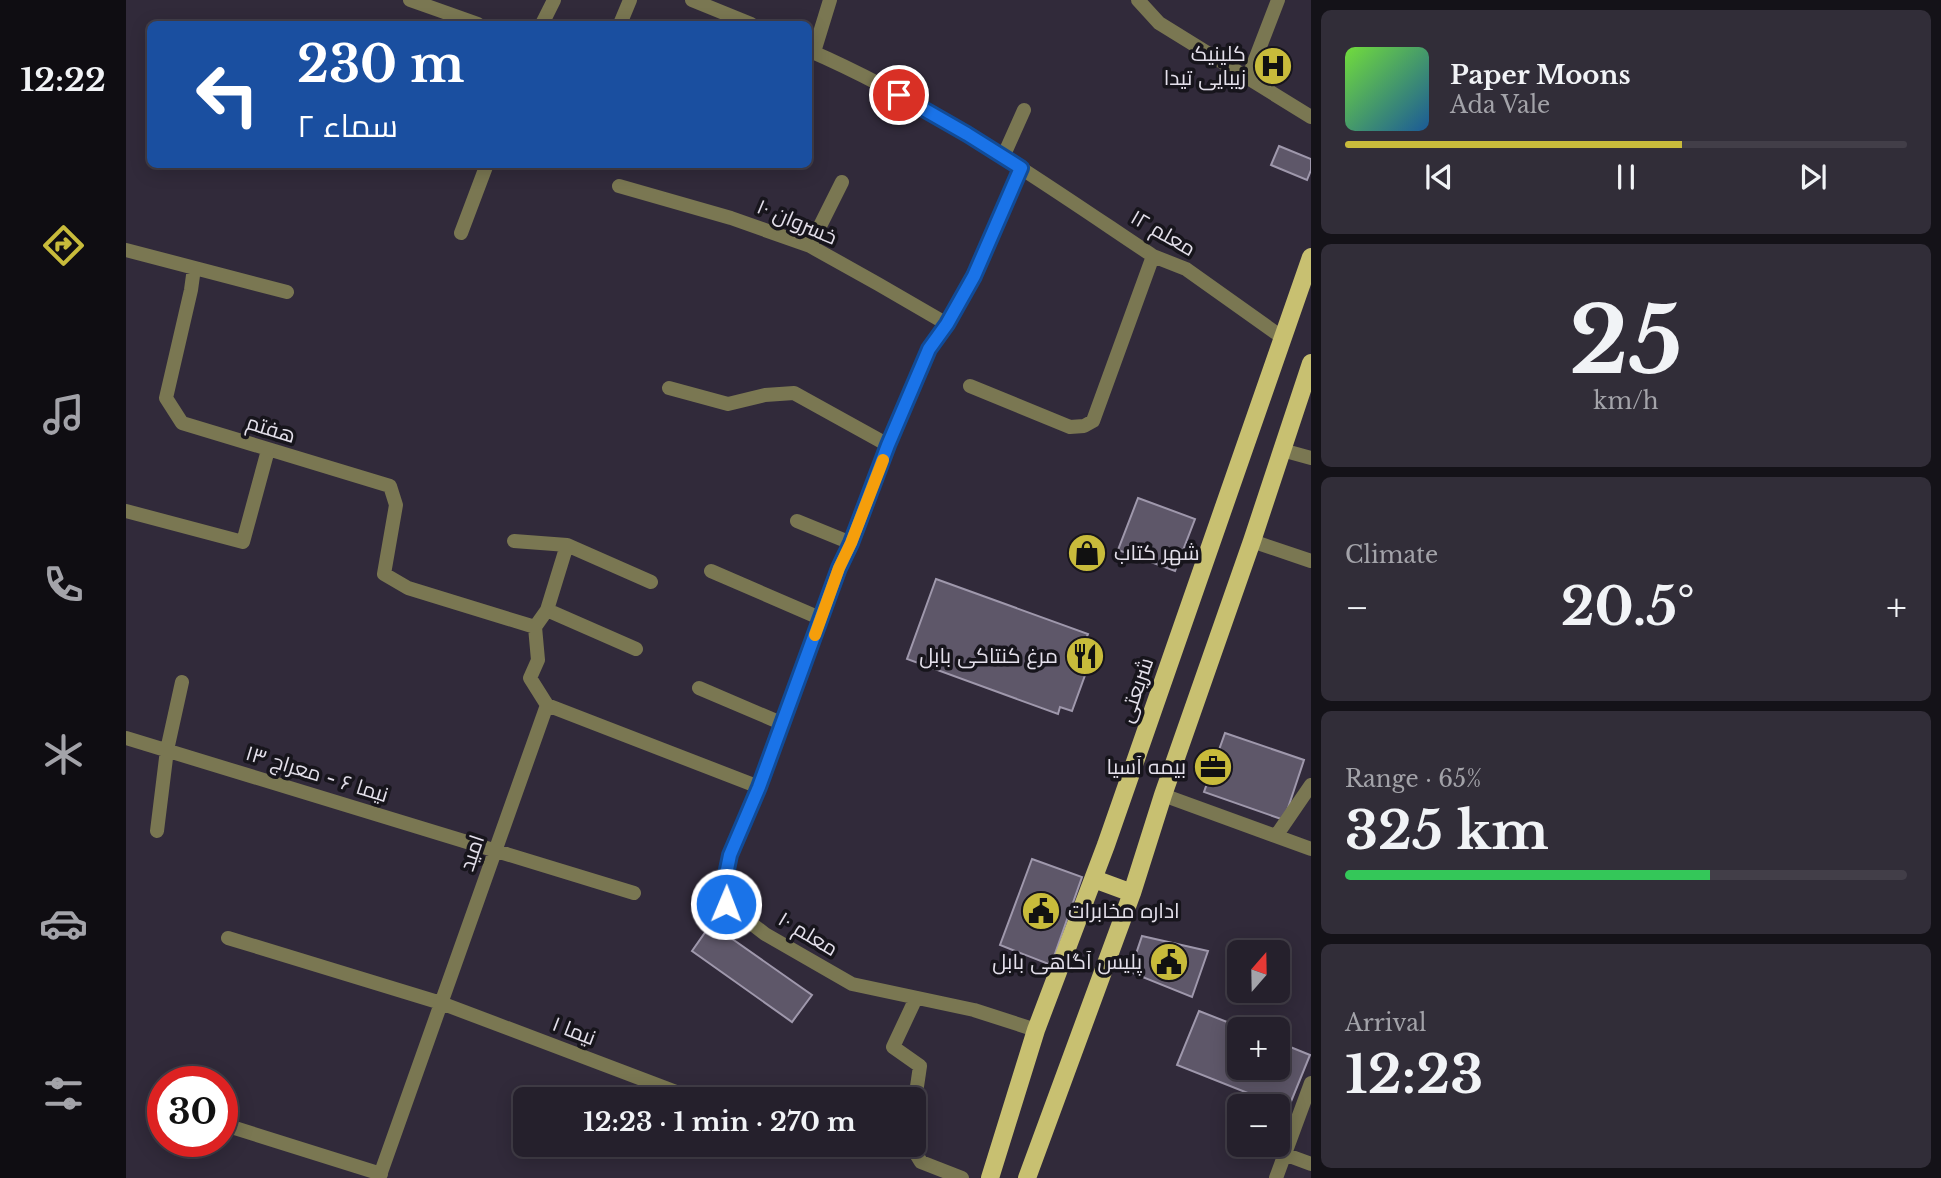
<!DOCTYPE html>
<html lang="en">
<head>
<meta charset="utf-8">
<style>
  body { margin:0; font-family:"Libre Baskerville",Cairo,serif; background:#312d38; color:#f1f3f6; height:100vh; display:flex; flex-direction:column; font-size:26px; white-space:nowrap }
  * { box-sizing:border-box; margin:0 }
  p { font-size:23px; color:#a3a3a9 }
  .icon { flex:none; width:38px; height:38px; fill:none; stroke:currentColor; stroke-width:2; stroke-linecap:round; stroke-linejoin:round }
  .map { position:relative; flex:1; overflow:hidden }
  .side { display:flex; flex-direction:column; gap:10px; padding:10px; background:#141218; width:630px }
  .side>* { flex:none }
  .hud { position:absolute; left:21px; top:21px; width:665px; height:147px; border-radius:10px; box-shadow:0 4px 18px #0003,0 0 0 2px #423e48; background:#1a4fa0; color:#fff; overflow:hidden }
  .needle { width:46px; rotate:20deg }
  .fabs { position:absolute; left:1101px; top:940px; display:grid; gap:14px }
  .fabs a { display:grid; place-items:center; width:63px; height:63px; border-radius:10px; background:#25202c; box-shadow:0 4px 18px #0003,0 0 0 2px #423e48; font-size:35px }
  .speed { position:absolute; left:21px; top:1066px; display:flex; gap:14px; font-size:35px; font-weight:700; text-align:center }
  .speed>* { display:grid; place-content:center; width:91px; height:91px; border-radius:50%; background:#25202c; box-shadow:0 4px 18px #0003,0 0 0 2px #423e48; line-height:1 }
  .speed .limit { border:10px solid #d22; background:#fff; color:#111 }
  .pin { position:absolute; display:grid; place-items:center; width:60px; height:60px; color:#fff; margin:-30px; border:4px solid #fff; border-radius:50%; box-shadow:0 2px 7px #0007 }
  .me { position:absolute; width:77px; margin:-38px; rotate:1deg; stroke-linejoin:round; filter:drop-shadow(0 0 5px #0008) }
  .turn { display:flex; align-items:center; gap:24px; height:147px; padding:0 35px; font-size:32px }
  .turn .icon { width:91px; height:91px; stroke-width:2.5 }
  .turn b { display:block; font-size:49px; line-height:60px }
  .big { font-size:52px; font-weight:800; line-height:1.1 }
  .side .tile { flex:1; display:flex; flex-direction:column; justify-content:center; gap:10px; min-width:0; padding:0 24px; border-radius:10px; background:#312d38 }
  .side .dial { align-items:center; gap:0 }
  .dial b { font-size:91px; line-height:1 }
  .song { display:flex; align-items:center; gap:21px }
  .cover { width:84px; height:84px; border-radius:10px; background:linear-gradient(135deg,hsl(100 70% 55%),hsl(210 70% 35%)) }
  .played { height:7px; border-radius:4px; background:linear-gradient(90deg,#c8bb3b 60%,#423e48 60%) }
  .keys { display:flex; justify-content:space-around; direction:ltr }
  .heat { display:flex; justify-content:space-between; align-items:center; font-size:38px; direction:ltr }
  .charge { height:10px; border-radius:5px; background:linear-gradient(90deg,#34c759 65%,#423e48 0) }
  .trip { position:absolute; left:387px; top:1087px; width:413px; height:70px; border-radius:10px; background:#25202c; box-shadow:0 4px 18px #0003,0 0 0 2px #423e48; font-weight:800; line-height:70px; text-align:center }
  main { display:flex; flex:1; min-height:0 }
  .tabs { display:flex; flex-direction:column; width:126px; justify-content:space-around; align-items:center; background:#0f0d12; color:#a3a3a9 }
  .tabs .icon { width:49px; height:49px }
  .tabs .selected { color:#c8bb3b }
  .tabs b { font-size:32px; color:#f1f3f6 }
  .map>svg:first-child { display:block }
  .building { fill:#5e5769; stroke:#9f98ac; stroke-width:2 }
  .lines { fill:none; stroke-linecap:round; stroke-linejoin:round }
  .minor { stroke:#7a7752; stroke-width:14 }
  .primary { stroke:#c8c071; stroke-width:18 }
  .route-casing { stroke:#114b97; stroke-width:18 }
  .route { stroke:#1a73e8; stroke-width:12 }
  .slow { stroke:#f59e0b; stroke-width:12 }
  .labels { text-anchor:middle; stroke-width:7; stroke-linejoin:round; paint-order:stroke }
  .poi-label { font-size:21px; fill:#e4e0eb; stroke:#17151c; text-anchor:end }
  .street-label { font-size:21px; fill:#e4e0eb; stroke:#17151c }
</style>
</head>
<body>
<main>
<nav class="tabs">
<b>12:22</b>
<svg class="icon selected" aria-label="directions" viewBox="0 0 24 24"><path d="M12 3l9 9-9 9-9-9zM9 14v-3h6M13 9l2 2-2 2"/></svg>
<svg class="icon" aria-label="music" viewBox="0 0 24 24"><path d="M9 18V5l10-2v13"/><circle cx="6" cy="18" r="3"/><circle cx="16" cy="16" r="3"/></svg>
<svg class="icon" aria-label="phone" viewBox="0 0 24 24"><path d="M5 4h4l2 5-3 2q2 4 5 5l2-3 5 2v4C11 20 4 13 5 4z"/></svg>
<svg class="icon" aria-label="climate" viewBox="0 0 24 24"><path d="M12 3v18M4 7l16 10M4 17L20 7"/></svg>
<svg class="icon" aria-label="car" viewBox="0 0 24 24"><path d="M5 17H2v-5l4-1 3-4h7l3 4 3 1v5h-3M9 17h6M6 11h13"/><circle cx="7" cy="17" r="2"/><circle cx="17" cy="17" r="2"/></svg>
<svg class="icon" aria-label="filters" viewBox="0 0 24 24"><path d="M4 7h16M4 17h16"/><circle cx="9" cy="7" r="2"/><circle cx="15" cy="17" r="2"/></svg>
</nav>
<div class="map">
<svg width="1185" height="1178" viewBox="0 0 1185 1178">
  <rect width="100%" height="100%" fill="#312a3a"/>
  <path class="building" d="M1153,146L1185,159V170L1181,180L1145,165Z
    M1012,498L1069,519L1049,571L992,550Z
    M810,579L962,634L959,641L970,645L946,711L934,707L932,714L781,659Z
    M1099,733L1178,760L1158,820L1078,792Z
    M906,859L956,877L925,965L874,945Z
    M585,924L686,995L666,1022L566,951Z
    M1016,936L1082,951L1066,997L1004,972Z
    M1073,1011L1119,1029H1113V1068H1152V1042L1184,1055L1162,1109L1051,1065Z"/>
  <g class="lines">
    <path class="minor" d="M284,0L352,24
      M566,0L625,24
      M1012,0L1033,23L1185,117
      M416,24L428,0
      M494,24L504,0
      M682,50C805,103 916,182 1027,256L1060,269L1157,338
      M688,52L704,0
      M1122,78L1152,0
      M877,157L898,110
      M895,168L848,276L821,324L803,349L762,445L725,543L713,568L633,787L604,855L597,889L600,904L639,934L726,984L848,1010L910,1030
      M493,186L605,218L684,246L752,284L821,324
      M335,233L361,164
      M684,246L716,182
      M0,250L161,292
      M68,268L65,290L40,398L56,423L264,486L270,505L258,574L282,588L409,627
      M844,386L944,427L958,426L967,421L1027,256
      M543,388L602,404L639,395L668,393L762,445
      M1156,450L1185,458
      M0,511L117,542L142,450
      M671,521L725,543
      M388,541L441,545L525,582
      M1126,541L1185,561
      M585,571L696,619
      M421,610L510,649
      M573,688L655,723
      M421,705L633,787
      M421,705L404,678L412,660L409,627L421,610L441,545
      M0,738L508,893
      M1037,795L1185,849
      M31,831L41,750L56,682
      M1150,836L1185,785
      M102,938L315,1003L566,1098
      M34,1104L37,1105
      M788,1107L794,1066L767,1047L790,998
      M96,1124L255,1174
      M784,1144L795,1162L836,1178
      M1158,1154L1185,1164
      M253,1178L421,705
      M1150,1178L1185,1083"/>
    <path class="primary" d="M968,879L1006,893
      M864,1178L910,1030L980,845L1185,257
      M901,1178L1006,893L1037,795L1126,541L1185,363"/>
  </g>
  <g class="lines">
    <g class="route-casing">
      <path id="route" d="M600,904L597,889L604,855L633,787L713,568L725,543L762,445L803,349L821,324L848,276L895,168L841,134L773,95"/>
    </g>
    <use href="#route" class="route"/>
    <path class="slow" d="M689,635L713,568L725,543L757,460"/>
  </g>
  <defs>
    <g id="hospital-disc" transform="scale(2.0125)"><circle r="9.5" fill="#c8bb3b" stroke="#17151c"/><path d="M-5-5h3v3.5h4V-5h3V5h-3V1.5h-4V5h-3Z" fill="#111"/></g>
    <g id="shop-disc" transform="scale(2.0125)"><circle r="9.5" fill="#c8bb3b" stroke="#17151c"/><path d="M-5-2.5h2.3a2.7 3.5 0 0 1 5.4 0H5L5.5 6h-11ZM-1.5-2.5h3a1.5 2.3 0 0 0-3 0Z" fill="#111"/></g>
    <g id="restaurant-disc" transform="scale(2.0125)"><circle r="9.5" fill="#c8bb3b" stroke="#17151c"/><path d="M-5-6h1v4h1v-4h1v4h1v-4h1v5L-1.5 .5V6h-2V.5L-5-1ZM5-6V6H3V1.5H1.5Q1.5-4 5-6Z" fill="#111"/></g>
    <g id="office-disc" transform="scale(2.0125)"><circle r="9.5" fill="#c8bb3b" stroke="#17151c"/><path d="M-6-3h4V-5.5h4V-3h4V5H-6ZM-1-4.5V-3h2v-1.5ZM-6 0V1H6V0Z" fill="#111"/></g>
    <g id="civic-disc" transform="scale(2.0125)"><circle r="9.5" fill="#c8bb3b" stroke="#17151c"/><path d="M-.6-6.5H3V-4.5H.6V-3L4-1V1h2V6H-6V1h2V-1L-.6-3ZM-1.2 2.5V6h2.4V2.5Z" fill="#111"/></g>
  </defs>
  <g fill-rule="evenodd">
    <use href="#hospital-disc" x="1147" y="66"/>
    <use href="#shop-disc" x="961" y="553"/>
    <use href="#restaurant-disc" x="959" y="656"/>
    <use href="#office-disc" x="1087" y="767"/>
    <use href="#civic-disc" x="915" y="911"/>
    <use href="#civic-disc" x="1043" y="962"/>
  </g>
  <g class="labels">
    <g class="poi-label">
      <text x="1120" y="61">کلینیک<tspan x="1120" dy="24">زیبایی تیدا</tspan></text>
      <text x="988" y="560" text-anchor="start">شهر کتاب</text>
      <text x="932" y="663">مرغ کنتاکی بابل</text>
      <text x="1060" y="774">بیمه آسیا</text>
      <text x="942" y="918" text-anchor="start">اداره مخابرات</text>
      <text x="1016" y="969">پلیس آگاهی بابل</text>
    </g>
    <g class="street-label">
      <text transform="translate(671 222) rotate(23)" y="7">خسروان ۱۰</text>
      <text transform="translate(1037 233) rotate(30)" y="7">معلم ۱۲</text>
      <text transform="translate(145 429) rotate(17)" y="7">هفتم</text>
      <text transform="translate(1010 690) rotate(-71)" y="7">شریعتی</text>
      <text transform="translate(191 774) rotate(17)" y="7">نیما ۶ - معراج ۱۳</text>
      <text transform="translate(346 853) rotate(-71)" y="7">امید</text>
      <text transform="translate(682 934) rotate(31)" y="7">معلم ۱۰</text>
      <text transform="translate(448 1031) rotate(21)" y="7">نیما ۱</text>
    </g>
  </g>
</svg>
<div class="fabs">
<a><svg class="needle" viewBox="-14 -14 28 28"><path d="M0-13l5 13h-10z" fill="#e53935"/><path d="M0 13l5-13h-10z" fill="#a3a3a9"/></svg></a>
<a>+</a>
<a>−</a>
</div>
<div class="speed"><div class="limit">30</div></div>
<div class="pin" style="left:773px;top:95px;background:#d93025"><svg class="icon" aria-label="arrive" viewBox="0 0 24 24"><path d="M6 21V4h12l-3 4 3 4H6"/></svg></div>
<svg class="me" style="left:600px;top:904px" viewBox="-20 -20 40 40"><circle r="17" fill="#1a73e8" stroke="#fff" stroke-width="3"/><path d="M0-11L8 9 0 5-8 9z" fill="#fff"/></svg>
<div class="trip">12:23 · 1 min · 270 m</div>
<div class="hud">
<div class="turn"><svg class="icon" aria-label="left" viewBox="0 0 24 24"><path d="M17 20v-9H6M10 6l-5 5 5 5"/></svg><div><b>230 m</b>سماء ۲</div></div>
</div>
</div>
<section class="side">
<div class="tile">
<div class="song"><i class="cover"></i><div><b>Paper Moons</b><p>Ada Vale</p></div></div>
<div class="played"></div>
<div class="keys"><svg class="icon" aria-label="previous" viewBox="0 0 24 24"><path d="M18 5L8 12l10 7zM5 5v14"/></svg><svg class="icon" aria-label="pause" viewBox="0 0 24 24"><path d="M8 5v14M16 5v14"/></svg><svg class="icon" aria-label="next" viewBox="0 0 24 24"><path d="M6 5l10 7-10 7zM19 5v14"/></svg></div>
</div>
<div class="tile dial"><b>25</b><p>km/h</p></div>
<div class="tile"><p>Climate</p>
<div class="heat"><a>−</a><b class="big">20.5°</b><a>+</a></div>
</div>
<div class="tile"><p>Range · 65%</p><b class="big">325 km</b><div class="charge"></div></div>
<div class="tile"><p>Arrival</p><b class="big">12:23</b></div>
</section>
</main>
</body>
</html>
